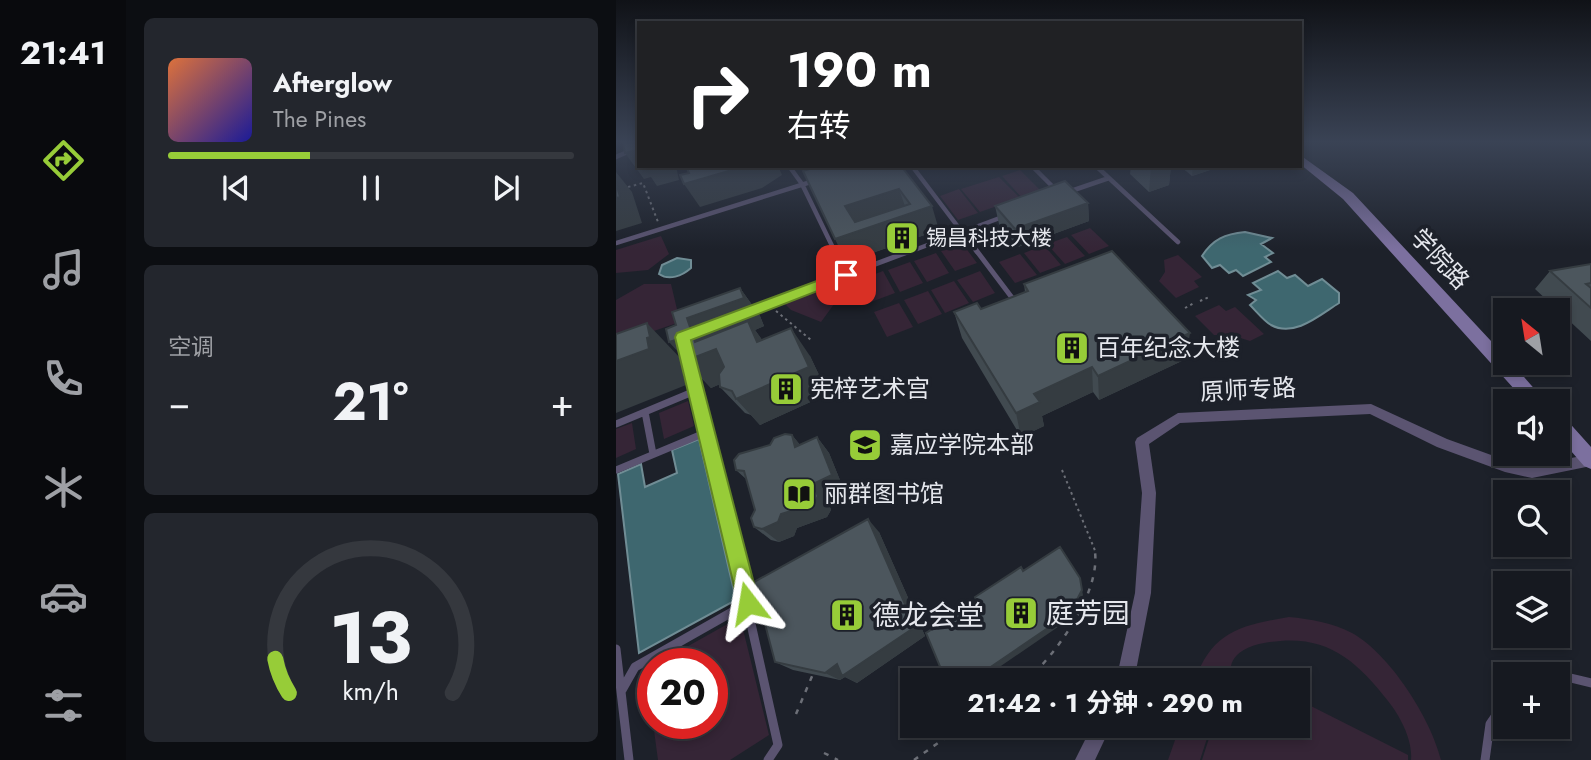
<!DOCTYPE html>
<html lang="zh">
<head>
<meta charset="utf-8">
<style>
  body { margin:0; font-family:Jost,"Noto Sans SC",sans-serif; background:#23262d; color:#f1f3f6; height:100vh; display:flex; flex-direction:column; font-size:26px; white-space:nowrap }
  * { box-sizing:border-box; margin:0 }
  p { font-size:23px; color:#9ea0a5 }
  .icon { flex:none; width:38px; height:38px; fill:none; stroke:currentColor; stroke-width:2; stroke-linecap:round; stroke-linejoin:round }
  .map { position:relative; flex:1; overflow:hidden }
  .drawer { display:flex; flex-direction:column; gap:18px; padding:18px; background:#0c0e12; width:490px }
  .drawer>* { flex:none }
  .banner { position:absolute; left:21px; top:21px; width:665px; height:147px; border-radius:0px; box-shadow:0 4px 10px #0003,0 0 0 2px #35383e; background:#202124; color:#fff; overflow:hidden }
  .needle { width:46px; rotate:330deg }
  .buttons { position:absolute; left:877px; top:298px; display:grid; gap:14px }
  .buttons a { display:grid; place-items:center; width:77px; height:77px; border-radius:0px; background:#161920; box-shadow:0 4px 10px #0003,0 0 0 2px #35383e; font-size:35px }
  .speed { position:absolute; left:21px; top:648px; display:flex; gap:14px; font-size:35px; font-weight:700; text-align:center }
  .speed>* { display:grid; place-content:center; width:91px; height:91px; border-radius:50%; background:#161920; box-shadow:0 4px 10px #0003,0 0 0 2px #35383e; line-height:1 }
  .speed .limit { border:10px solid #d22; background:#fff; color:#111 }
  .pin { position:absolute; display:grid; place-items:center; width:60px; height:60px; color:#fff; margin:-30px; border-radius:14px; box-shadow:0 4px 10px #0006 }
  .me { position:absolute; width:77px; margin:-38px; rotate:346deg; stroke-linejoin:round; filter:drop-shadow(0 0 5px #0008) }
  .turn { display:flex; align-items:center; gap:24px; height:147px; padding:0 35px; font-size:32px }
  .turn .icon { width:91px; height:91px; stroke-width:2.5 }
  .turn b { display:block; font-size:49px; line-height:60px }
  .big { font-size:52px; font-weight:700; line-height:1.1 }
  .drawer .widget { flex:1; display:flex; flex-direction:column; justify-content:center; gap:10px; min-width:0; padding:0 24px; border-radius:10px; background:#23262d }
  .drawer .dial { align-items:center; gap:0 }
  .dial svg { height:182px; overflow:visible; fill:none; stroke:#35383e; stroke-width:7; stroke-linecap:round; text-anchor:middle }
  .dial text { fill:#f1f3f6; stroke:none }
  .song { display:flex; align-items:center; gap:21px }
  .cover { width:84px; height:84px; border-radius:10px; background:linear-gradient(135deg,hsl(20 70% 55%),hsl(240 70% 35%)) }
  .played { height:7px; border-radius:4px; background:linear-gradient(90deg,#97cc38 35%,#35383e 35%) }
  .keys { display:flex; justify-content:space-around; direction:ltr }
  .heat { display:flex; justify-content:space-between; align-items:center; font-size:38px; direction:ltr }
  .trip { position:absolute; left:284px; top:668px; width:410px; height:70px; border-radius:0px; background:#161920; box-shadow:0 4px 10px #0003,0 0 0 2px #35383e; font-weight:700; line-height:70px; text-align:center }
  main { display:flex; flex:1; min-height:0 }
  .tabs { display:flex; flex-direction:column; width:126px; justify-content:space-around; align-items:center; background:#090a0d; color:#9ea0a5 }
  .tabs .icon { width:49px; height:49px }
  .tabs .on { color:#97cc38 }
  .tabs b { font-size:32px; color:#f1f3f6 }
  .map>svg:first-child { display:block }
  .green { fill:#352536 }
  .water { fill:#3e676f; stroke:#708d95; stroke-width:2 }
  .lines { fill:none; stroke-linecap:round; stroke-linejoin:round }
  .path-far1 { stroke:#6c6f77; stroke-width:2; stroke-dasharray:2.5 3.5; stroke-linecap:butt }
  .path { stroke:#6c6f77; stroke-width:2.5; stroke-dasharray:5 7; stroke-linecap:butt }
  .lane-far3 { stroke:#5b5471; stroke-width:4.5 }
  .lane-far2 { stroke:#5b5471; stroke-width:5 }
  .lane-far1 { stroke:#5b5471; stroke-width:7 }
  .lane { stroke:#5b5471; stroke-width:9 }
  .street { fill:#5b5471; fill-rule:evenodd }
  .secondary { fill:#7c709f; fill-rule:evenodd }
  .wall { fill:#414a50 }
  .shaded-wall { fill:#353c41 }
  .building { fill:#4c565d; stroke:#353c41; stroke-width:2; fill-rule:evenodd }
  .route { fill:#97cc38; stroke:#628524; stroke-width:2 }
  .labels { text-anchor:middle; stroke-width:7; stroke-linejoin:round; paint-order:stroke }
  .far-poi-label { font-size:21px; fill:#e5e7ed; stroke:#1d212a; text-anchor:start }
  .street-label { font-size:24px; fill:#e5e7ed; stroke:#1d212a }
  .poi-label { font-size:24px; fill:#e5e7ed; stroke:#1d212a; text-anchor:start }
  .near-poi-label { font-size:28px; fill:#e5e7ed; stroke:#1d212a; text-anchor:start }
</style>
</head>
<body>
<main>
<nav class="tabs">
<b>21:41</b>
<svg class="icon on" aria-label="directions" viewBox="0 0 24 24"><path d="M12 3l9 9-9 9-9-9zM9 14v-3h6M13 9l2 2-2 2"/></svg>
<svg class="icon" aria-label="music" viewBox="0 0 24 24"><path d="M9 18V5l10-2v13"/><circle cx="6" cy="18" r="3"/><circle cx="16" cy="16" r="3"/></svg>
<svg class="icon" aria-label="phone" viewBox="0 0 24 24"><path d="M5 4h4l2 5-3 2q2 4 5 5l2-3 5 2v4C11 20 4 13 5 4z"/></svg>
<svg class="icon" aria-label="climate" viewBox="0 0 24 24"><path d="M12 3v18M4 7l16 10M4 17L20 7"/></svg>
<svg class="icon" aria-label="car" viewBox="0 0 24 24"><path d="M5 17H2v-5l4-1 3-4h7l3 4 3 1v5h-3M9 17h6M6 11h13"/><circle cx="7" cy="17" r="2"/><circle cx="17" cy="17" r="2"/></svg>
<svg class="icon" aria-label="filters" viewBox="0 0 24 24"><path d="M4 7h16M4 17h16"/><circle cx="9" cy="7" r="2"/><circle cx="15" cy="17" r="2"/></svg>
</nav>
<section class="drawer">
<div class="widget">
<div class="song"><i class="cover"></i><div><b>Afterglow</b><p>The Pines</p></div></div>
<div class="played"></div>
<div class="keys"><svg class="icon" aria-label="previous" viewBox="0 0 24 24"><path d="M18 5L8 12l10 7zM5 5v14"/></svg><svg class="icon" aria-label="pause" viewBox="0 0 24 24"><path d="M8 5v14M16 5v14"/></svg><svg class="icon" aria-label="next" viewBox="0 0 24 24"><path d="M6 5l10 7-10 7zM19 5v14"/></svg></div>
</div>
<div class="widget"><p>空调</p>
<div class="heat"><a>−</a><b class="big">21°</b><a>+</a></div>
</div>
<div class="widget dial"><svg viewBox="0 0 100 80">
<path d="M14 69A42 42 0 1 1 86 69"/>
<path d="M14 69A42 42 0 0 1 8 54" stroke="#97cc38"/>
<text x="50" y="56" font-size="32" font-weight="700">13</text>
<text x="50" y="72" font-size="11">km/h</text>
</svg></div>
</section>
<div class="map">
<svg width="975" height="760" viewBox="0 0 975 760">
  <rect width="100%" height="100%" fill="#1d212a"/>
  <path class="green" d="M404,170L425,191L406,198L386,176Z
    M383,177L404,198L364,212L345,189Z
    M343,189L362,213L342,220L324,196Z
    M474,228L493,246L473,254L455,235Z
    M45,236L53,254L32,270L0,273V250Z
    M451,237L469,256L449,264L431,244Z
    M346,243L361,263L339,271L325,251Z
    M428,245L445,265L424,273L408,253Z
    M320,253L333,273L311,282L298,261Z
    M404,254L421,275L399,283L383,262Z
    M562,255L586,277L578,281L583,287L560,298L543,281L549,272L548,260Z
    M294,262L307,283L284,292L272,270Z
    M267,271L279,293L255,302L243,280Z
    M364,271L379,293L357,302L341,280Z
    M338,281L353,303L329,313L315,290Z
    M220,282L224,296L205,322L175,310L167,302Z
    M28,284H55L64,322L0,344V300Z
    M312,291L326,314L302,324L288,300Z
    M283,303L297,327L271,337L258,312Z
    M603,305L610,311L619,307L648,334L634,341L615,335H598L579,316Z
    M72,401L78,426L48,439L43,413Z
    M16,423L20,449L0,458V429Z
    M124,617L153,735L114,760H42L37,723H96V663H42Z
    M673,617C694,619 717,623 736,633C774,654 815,719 825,760H795C797,740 784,716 772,701C738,657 707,632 648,643C635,645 618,652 615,666L645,681H579C595,632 625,625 673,617Z
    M681,699L792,755V760H586L597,726H681Z
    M564,726H595L584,760H552Z"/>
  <path class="water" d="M629,232L656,238L645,244L657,253L649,257L655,262L627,276L620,270L613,273L604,265L596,268L586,256C597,239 609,234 629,232Z
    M61,258L75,260V268C66,276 53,281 43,274L46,265Z
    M662,271L671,278L679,275L692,286L706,279L723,293V303C705,314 679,338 655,325C648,321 640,311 634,305L640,300L632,295L645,290L637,283Z
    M83,439L120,600L23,653L2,474L25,464L29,487L61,473L56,450Z"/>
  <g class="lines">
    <path class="path-far1" d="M12,187L27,183L42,222
      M584,301L593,297
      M569,308L578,303
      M160,311L195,340
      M446,470L480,553"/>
    <path class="path" d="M410,681C440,654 484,594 479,552
      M180,714L197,674
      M208,753L222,760
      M298,760L346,726"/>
    <path class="lane-far3" d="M0,157L23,147
      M173,166L186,184L219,252
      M296,166L361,252
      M416,166L440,190
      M480,166L562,242
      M452,192L493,178
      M0,243L201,180
      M293,252L389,216"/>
    <path class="lane-far2" d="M218,250L230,275
      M360,250L400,303
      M134,311L297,250
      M72,359L79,386"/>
    <path class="lane-far1" d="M78,385L120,553
      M29,412L37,454
      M0,424L79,391
      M0,470L91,432"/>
    <path class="lane" d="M119,552L162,745L152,760
      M0,649L13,760
      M920,674L924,671L937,674
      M942,675L975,683
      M6,690L19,667L132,603
      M869,760L874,724L889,702"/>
    <path class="street" d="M755,404L831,439L889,460L916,466L975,454V466L916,478L889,472L821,447L754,414L564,423L533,444L540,493L535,593L518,681H500L519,593L526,493L519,442L521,438L562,413Z
      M476,726H495L479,760H459Z"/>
    <path class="secondary" d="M684,155L737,193L889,356V362H895L929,401H909L727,199L684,164Z
      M942,416L949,418L975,447V469L968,466L942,436Z"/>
  </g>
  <path class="wall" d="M197,166H285L323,230L230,262Z
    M515,166H555L553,185L533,192L514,174Z
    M564,166H595L594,170L576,176Z
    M472,203L473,221L402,247L383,224L379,206Z
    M975,264V341L919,289L934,271Z
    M408,284L570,359L483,400L477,392L426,416L428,426L405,437L346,338L338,312L365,309L409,292Z
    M124,288L144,316L148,326L139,330L146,340L194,356L212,394L144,425L135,415L129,413L104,387V384L95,388L69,361L60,325Z
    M176,435L184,445L201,437L213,453L228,490L211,498L215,510L211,517L181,528L178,536L163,542L155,540L138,527L139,510L130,479L120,470L154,445Z
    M263,532L309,636L241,683L229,677L224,680L177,670L159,662Z"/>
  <path class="shaded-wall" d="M21,150L23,152V166H60L63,180L41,186L35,177L28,179L9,153Z
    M130,166H162L166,175L146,188L84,207L68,184Z
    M535,166H555L553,185L533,192Z
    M577,166H595L594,170L576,176Z
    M0,172L16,192L26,223L0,231Z
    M283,189L291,212L239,229L229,206Z
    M472,203L473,221L402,247L399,229Z
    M316,206L323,230L230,262L219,239Z
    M124,288L144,316L148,326L139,330L153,349L141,342L100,349L123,376L95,388L53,342L63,339L79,342L71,318Z
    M31,323L66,360L70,374L67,375L70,385L0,413V361L31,338Z
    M175,328L194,356L212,394L144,425L120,399Z
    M574,333L570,359L483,400L482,376Z
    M476,367L477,392L426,416L428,426L405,437L400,413L418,394Z
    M176,435L189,451L179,447Z
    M201,437L213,453L228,490L211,498L215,510L211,517L181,528L178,536L163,542L146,529L165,514L197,484Z
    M252,519L263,532L309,636L241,683L229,677L224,680L209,673Z
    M466,590L467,595L455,618L363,681H354Z"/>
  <path class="building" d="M7,143H23V160L21,150L9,153Z
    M70,166H130L68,184L64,175L73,173Z
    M203,166H285L316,206L219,239L187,171ZM283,189L294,204L239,222L229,206Z
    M449,181L472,203L399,229L379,206Z
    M0,182L4,197L0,198Z
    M496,251L574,333L482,376L476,367L418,394L424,402L400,413L338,312L361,303L365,309L412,291L408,284Z
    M975,264V283L970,284L975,288V308L934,271Z
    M124,288L128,298L71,318L79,342L132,321L141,342L175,328L193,367L120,399L116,391L104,387L103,374L108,367L100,349L69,361L63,339L53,342L50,329L60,325L56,312Z
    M31,323L34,337L31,338L33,349L0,361V334Z
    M169,434L176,435L179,447L201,437L216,475L197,484L202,496L198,504L165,514L162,522L146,529L138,527L135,518L139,510L128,471L120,470L118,460L123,454L154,445L158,438Z
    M252,519L299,627L226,676L221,664L209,673L159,662L138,582Z
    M444,547L464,578L466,590L454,613L354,681H330L310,633L361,601L359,597L405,567L407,571Z"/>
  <linearGradient id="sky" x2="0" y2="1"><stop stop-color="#101217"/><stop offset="0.57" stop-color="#3a4355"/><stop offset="1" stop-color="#3a4355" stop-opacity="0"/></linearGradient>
  <rect width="975" height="249" fill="url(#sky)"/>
  <path class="route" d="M230,270L237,275L235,278L75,340L143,603L140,611L132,614L125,611L122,603L59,337L61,333Z"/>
  <defs>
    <g id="building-square" transform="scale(1.75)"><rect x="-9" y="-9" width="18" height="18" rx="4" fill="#97cc38" stroke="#1d212a"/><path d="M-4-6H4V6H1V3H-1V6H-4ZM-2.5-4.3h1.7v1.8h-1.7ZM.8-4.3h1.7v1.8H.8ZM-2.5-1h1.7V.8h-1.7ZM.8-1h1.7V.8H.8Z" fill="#111"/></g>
    <g id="university-square" transform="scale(1.75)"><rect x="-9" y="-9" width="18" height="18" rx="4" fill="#97cc38" stroke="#1d212a"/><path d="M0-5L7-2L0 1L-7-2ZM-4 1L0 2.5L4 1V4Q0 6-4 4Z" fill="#111"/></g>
    <g id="library-square" transform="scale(1.75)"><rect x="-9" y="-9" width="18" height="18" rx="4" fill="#97cc38" stroke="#1d212a"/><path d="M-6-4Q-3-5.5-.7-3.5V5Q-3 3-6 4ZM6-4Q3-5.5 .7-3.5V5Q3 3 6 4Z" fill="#111"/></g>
  </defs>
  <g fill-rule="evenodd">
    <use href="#building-square" x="286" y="238"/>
    <use href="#building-square" x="456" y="348"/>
    <use href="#building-square" x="170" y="389"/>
    <use href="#university-square" x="249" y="445"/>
    <use href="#library-square" x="183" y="494"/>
    <use href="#building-square" x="405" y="613"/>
    <use href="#building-square" x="231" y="615"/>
  </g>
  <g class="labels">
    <g class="far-poi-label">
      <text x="310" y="245">锡昌科技大楼</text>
    </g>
    <g class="street-label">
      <text transform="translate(824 259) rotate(47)" y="8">学院路</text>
      <text transform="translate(632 390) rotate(-3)" y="8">原师专路</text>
    </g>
    <g class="poi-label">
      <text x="480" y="356">百年纪念大楼</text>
      <text x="194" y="397">宪梓艺术宫</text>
      <text x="274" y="453">嘉应学院本部</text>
      <text x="208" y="502">丽群图书馆</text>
    </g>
    <g class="near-poi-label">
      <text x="430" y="623">庭芳园</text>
      <text x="256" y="625">德龙会堂</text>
    </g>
  </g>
</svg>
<div class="buttons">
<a><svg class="needle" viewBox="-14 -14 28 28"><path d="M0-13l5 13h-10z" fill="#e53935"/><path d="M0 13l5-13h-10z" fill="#9ea0a5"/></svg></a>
<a><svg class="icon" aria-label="sound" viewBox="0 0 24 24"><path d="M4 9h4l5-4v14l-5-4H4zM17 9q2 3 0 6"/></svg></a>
<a><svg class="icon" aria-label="search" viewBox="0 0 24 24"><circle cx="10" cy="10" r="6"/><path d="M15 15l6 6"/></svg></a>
<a><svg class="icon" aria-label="layers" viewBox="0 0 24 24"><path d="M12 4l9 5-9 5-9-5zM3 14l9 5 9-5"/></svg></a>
<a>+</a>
</div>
<div class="speed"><div class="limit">20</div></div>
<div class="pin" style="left:230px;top:275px;background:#d93025"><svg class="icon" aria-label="arrive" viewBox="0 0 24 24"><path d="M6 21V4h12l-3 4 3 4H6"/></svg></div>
<svg class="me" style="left:132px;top:603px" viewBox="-20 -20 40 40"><path d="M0-17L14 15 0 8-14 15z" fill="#97cc38" stroke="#fff" stroke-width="4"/></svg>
<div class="trip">21:42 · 1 分钟 · 290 m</div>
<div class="banner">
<div class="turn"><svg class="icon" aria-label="right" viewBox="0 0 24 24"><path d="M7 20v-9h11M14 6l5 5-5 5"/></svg><div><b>190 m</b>右转</div></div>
</div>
</div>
</main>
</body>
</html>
